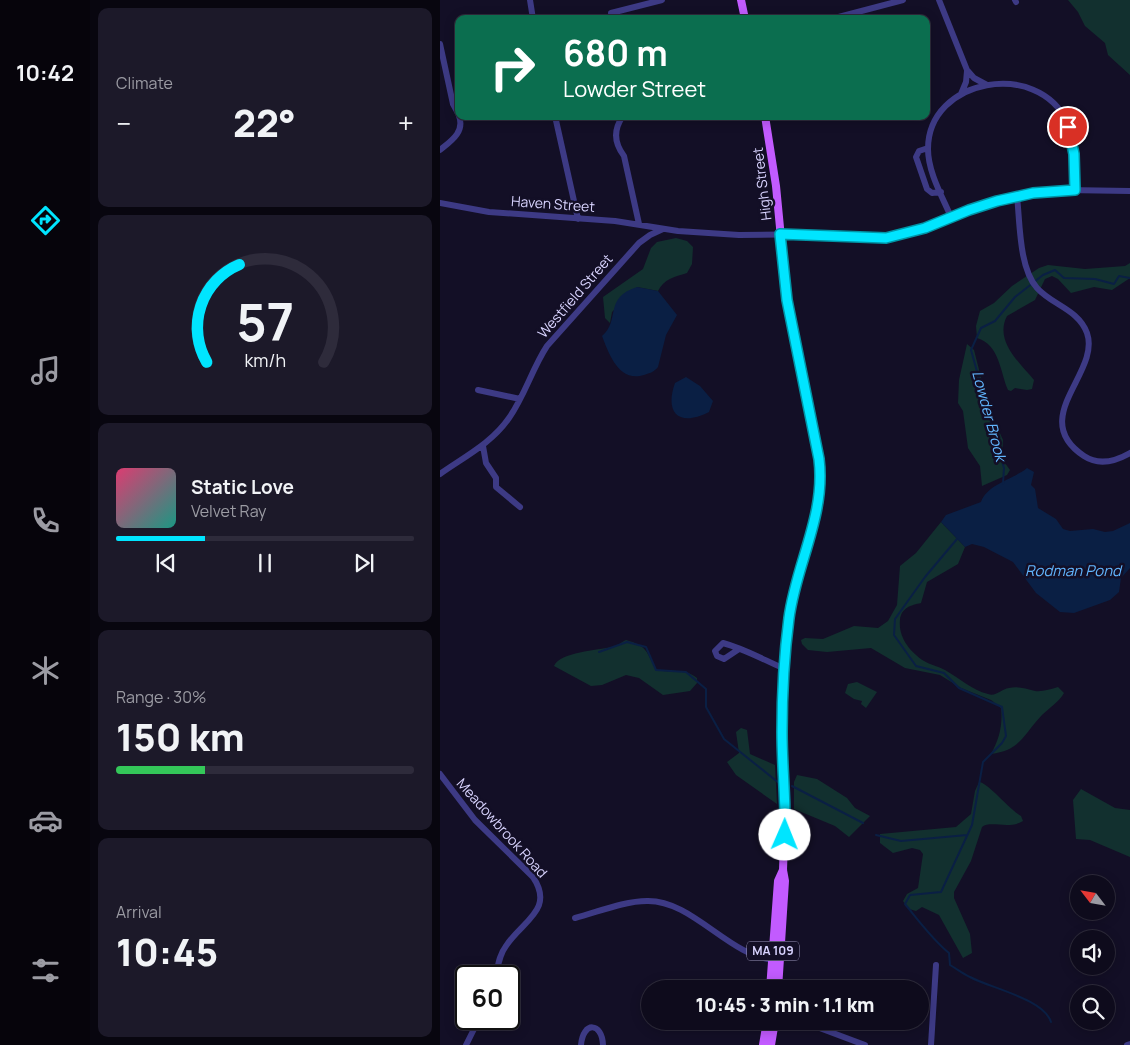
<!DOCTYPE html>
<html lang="en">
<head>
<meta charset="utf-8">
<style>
  body { margin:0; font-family:Manrope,sans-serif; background:#1c1929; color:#f1f3f6; height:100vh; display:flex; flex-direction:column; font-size:19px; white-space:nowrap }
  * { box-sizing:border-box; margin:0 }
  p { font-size:16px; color:#9b9ba3 }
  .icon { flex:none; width:28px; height:28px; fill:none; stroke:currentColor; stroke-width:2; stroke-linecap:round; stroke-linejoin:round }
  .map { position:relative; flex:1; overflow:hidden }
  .details { display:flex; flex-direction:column; gap:8px; padding:8px; background:#08060f; width:350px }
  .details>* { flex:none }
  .top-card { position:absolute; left:15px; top:15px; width:475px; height:105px; border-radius:10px; box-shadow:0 2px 12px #0003,0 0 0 1px #2e2b3b; background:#0b6e4f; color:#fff; overflow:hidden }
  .needle { width:32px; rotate:301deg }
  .tools { position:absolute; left:630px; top:875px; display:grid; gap:10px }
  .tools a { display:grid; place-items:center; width:45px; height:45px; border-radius:50%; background:#0e0b1c; box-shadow:0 2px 12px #0003,0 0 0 1px #2e2b3b; font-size:25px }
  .speed { position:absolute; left:15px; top:965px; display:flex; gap:10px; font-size:25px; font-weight:700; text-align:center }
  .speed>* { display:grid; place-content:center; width:65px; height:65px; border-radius:50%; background:#0e0b1c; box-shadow:0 2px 12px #0003,0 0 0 1px #2e2b3b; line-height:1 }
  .speed .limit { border:2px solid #111; border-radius:8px; background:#fff; color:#111 }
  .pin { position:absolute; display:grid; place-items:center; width:42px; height:42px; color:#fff; margin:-21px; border:2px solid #fff; border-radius:50%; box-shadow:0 1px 5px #0007 }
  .me { position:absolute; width:55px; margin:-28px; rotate:1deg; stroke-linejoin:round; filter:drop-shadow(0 0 4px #0008) }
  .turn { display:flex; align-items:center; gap:18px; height:105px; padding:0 25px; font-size:22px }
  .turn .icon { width:65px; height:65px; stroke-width:2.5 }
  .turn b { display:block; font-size:35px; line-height:42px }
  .big { font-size:38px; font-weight:800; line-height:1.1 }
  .details .card { flex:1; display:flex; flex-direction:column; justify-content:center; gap:8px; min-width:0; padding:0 18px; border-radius:10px; background:#1c1929 }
  .details .dial { align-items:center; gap:0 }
  .dial svg { height:130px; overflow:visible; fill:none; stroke:#2e2b3b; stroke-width:7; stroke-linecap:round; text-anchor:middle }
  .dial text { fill:#f1f3f6; stroke:none }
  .song { display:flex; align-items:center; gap:15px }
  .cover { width:60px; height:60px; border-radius:8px; background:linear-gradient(135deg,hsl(340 70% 55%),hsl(170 70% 35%)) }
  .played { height:5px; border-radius:2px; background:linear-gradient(90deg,#00e5ff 30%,#2e2b3b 30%) }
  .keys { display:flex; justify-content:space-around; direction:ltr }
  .heat { display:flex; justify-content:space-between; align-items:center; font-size:28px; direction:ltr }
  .charge { height:8px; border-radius:4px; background:linear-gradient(90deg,#34c759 30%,#2e2b3b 0) }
  .trip { position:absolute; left:201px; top:980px; width:288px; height:50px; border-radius:25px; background:#0e0b1c; box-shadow:0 2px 12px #0003,0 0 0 1px #2e2b3b; font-weight:800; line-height:50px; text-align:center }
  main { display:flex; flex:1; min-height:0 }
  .dock { display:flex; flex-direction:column; width:90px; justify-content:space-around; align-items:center; background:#06040b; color:#9b9ba3 }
  .dock .icon { width:35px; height:35px }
  .dock .active { color:#00e5ff }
  .dock b { font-size:22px; color:#f1f3f6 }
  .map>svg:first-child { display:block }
  .green { fill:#12302f }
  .water { fill:#0a1f44 }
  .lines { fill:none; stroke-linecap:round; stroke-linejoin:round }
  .stream { stroke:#0a1f44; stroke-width:2 }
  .minor { stroke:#3d3a85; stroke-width:6 }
  .major { stroke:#c25bff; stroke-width:8 }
  .route-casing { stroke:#0095a6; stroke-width:12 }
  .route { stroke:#00e5ff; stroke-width:9 }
  .labels { text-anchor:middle; stroke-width:5; stroke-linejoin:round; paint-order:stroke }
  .shield { fill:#130f26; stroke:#9e99be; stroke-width:1 }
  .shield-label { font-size:12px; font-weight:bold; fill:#d9d4ff }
  .street-label { font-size:14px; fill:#d9d4ff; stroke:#130f26 }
  .water-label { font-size:15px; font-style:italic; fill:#62b6ff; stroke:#130f26 }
</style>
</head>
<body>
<main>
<nav class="dock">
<b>10:42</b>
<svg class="icon active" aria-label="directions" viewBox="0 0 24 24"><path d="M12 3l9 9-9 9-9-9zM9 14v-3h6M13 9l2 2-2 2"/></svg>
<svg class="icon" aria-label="music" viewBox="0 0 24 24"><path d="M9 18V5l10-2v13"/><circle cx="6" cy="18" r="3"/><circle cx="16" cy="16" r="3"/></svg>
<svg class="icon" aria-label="phone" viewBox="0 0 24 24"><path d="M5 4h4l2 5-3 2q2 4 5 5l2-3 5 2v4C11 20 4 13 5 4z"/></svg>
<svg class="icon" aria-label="climate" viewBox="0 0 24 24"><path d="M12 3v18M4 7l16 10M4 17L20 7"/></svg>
<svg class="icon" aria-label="car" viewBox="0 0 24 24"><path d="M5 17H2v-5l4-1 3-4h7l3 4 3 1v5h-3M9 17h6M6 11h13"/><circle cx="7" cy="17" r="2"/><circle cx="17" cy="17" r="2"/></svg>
<svg class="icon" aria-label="filters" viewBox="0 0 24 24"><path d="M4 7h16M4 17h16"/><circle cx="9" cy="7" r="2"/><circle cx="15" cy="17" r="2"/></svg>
</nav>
<section class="details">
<div class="card"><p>Climate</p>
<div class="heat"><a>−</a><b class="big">22°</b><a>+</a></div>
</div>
<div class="card dial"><svg viewBox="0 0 100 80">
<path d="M14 69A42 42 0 1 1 86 69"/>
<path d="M14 69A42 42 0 0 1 34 9" stroke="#00e5ff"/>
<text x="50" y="56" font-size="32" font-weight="700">57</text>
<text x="50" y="72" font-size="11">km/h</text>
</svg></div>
<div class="card">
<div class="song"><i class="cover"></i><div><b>Static Love</b><p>Velvet Ray</p></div></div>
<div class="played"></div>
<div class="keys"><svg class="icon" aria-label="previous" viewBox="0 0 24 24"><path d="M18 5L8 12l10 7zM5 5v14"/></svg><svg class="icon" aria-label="pause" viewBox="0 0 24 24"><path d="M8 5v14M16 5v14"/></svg><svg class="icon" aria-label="next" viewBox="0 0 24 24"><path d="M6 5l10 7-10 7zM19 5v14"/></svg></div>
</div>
<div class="card"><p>Range · 30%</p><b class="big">150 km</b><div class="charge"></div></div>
<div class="card"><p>Arrival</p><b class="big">10:45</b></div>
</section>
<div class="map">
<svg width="690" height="1045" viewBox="0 0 690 1045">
  <rect width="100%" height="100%" fill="#130f26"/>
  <path class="green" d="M628,0H690V75L668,55L665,43L645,26L638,12Z
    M236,238L247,241L253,247L252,264L247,273C234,277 224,279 218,291L197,287L172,312L170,323L165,318L163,297L203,269L211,248L217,242Z
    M690,263V278L672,290L654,287L631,293L618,279L612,276L605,279L595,300L567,316C554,341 580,363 594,380L592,389L587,390L575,388L571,391L568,390C560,372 560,345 537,338L536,326L540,311L554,303L572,286L599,268L608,265L645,269L685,266Z
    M527,344L534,350L549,409L563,440L562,459L570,470L567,475L542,486L540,466L528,448L523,411L518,403L519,380Z
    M501,522L525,547L518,564L487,582L481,603C471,605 461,608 460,620C458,637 470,652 484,661C490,665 498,666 505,670C519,678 532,690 548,694C556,697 561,689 569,688C579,686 586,689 595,691C602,692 611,689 618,687L624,693C619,702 609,708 602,715C583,735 581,750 551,754C559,740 563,725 561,708L551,700L521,688L500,675L465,668L431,648L387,652L368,650L362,644L361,640L365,638L383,639L414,626L438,628L448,621L457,605L460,566L476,553Z
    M186,640C208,646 206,652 216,669C231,675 242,666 257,678V683L250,691L223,695L199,678L186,675L162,685L151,686L114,666C120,652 158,650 172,647C177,646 182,642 186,640Z
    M417,682L437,692L426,708L421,704L422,701L414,699L405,693L408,684Z
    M301,728L307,730L310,754L335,765L337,804L296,775L287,762L299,753L296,732Z
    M357,775L377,779L407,798L415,808L430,816L409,837L395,826L354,809V782Z
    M539,782C547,782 569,809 581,816L583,821C569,830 551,820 542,827L531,861L514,892V898L530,934L532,953L523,958L499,915L482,907L476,911L469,909L463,901L467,894L478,888L483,854L480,850L472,848L453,853L440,843V834L516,827L531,814L535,791Z
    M641,789L675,808L690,810V857L650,840L636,839L633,800Z"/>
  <path class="water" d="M197,287L218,291L237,315L226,335L218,367C214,372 210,373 204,375C179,383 169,354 162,336C181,320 163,298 197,287Z
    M246,377L260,386L273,401L269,412C240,427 224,414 235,383Z
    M587,468L594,472L591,485L595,489L598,508L616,519L623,529L630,531L653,529L665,532L673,531L690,523V568L681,578L679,592L670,600L634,613L620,612L596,593L573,562L544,547L532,544L525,547L501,522L506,515L541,502C547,484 574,479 587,468Z"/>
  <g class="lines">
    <path class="stream" d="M563,484L564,468L531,350L541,328L555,321L575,297L603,275L615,270L624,278L655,279L674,284L679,276L690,278
      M517,539L485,577L455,619L454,635L476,666L504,673L519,688L562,707L566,736L562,743L543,762L532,825L501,892L470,895L465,904C479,921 492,939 509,953L510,965C517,969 523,974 530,977C550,988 604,999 611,1022
      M159,652L187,642L206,647L216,670L246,672L266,689V707L284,739L339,783
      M352,786L423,823
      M436,835L461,841L527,835"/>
    <path class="minor" d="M90,0L93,19
      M499,0L527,70L534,78L547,85
      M575,0L576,2
      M171,13L222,0
      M391,19L463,0
      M0,44L13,104L19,115
      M521,94L526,82L527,71
      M115,116L138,219
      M183,116C173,130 174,143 184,156L199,224
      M488,148L479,151L476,157L487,189L492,193L501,192
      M0,150C11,141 25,132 19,116
      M577,196C580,223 579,268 597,288C612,305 638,309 647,333C661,373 587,418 644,456C659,466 676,461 690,453
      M0,203L49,212L175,221L238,231L299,235L380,234L435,239L485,228L537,207L585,195L626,190L690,191
      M511,217C502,196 488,172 488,149C488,78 598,59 627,122C636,143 635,167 635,190
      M38,390L80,399
      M43,446L46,463L56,478V487L80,507
      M0,474C24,457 52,443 69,418C85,395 92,369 107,346L199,243L210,235L223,229
      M299,649L284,659L277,656L275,651L283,643C305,649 324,660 345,669
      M0,774L35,820L93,877C115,910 82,921 66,946C59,955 58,966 56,976
      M135,918C158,912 184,901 207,901C253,900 289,957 335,960
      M361,1021L425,1045
      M26,1045L39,1019
      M141,1045C143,1021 162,1022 163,1045
      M491,1045L496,965
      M687,1045L690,1044"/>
    <path class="major" d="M301,0L305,19
      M325,116L336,186L347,300L381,475L379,505L351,606L346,645L342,730L345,810L343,870L345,881L338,989
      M330,989L338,881L343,870
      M323,1045L327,1021
      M331,1045L335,1021"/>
  </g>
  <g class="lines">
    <g class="route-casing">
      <path id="route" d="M345,835C346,801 342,767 342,732C342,695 344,656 349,618C356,564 386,515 379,459L347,300L340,234L446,238L485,228L529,210L557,201L593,193L635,190L634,154L628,127"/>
    </g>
    <use href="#route" class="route"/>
  </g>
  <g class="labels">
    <rect class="shield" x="307" y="941.5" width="52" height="19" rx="4"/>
    <g class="shield-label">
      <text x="333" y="955">MA 109</text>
    </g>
    <g class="street-label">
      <text transform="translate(322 184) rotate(-97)" y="5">High Street</text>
      <text transform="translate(113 204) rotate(4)" y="5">Haven Street</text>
      <text transform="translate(135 296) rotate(-49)" y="5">Westfield Street</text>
      <text transform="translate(62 828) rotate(48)" y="5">Meadowbrook Road</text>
    </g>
    <g class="water-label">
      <text transform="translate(549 416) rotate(75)" y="5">Lowder Brook</text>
      <text x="633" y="576">Rodman Pond</text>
    </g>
  </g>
</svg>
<div class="tools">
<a><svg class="needle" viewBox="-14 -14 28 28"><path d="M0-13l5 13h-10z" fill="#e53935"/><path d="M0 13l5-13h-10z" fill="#9b9ba3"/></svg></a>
<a><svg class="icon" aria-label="sound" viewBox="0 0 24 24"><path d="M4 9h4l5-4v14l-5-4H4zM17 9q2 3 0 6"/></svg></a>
<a><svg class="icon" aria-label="search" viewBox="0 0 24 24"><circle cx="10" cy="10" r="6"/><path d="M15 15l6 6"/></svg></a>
</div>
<div class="speed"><div class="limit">60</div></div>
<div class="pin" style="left:628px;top:127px;background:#d93025"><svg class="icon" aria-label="arrive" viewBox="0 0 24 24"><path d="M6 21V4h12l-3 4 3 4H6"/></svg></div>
<svg class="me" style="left:345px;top:835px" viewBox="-20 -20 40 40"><circle r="19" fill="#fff"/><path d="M0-13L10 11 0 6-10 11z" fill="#00e5ff"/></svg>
<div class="trip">10:45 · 3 min · 1.1 km</div>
<div class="top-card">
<div class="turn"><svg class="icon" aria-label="right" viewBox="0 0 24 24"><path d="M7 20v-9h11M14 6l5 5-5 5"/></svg><div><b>680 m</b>Lowder Street</div></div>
</div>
</div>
</main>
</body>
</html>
